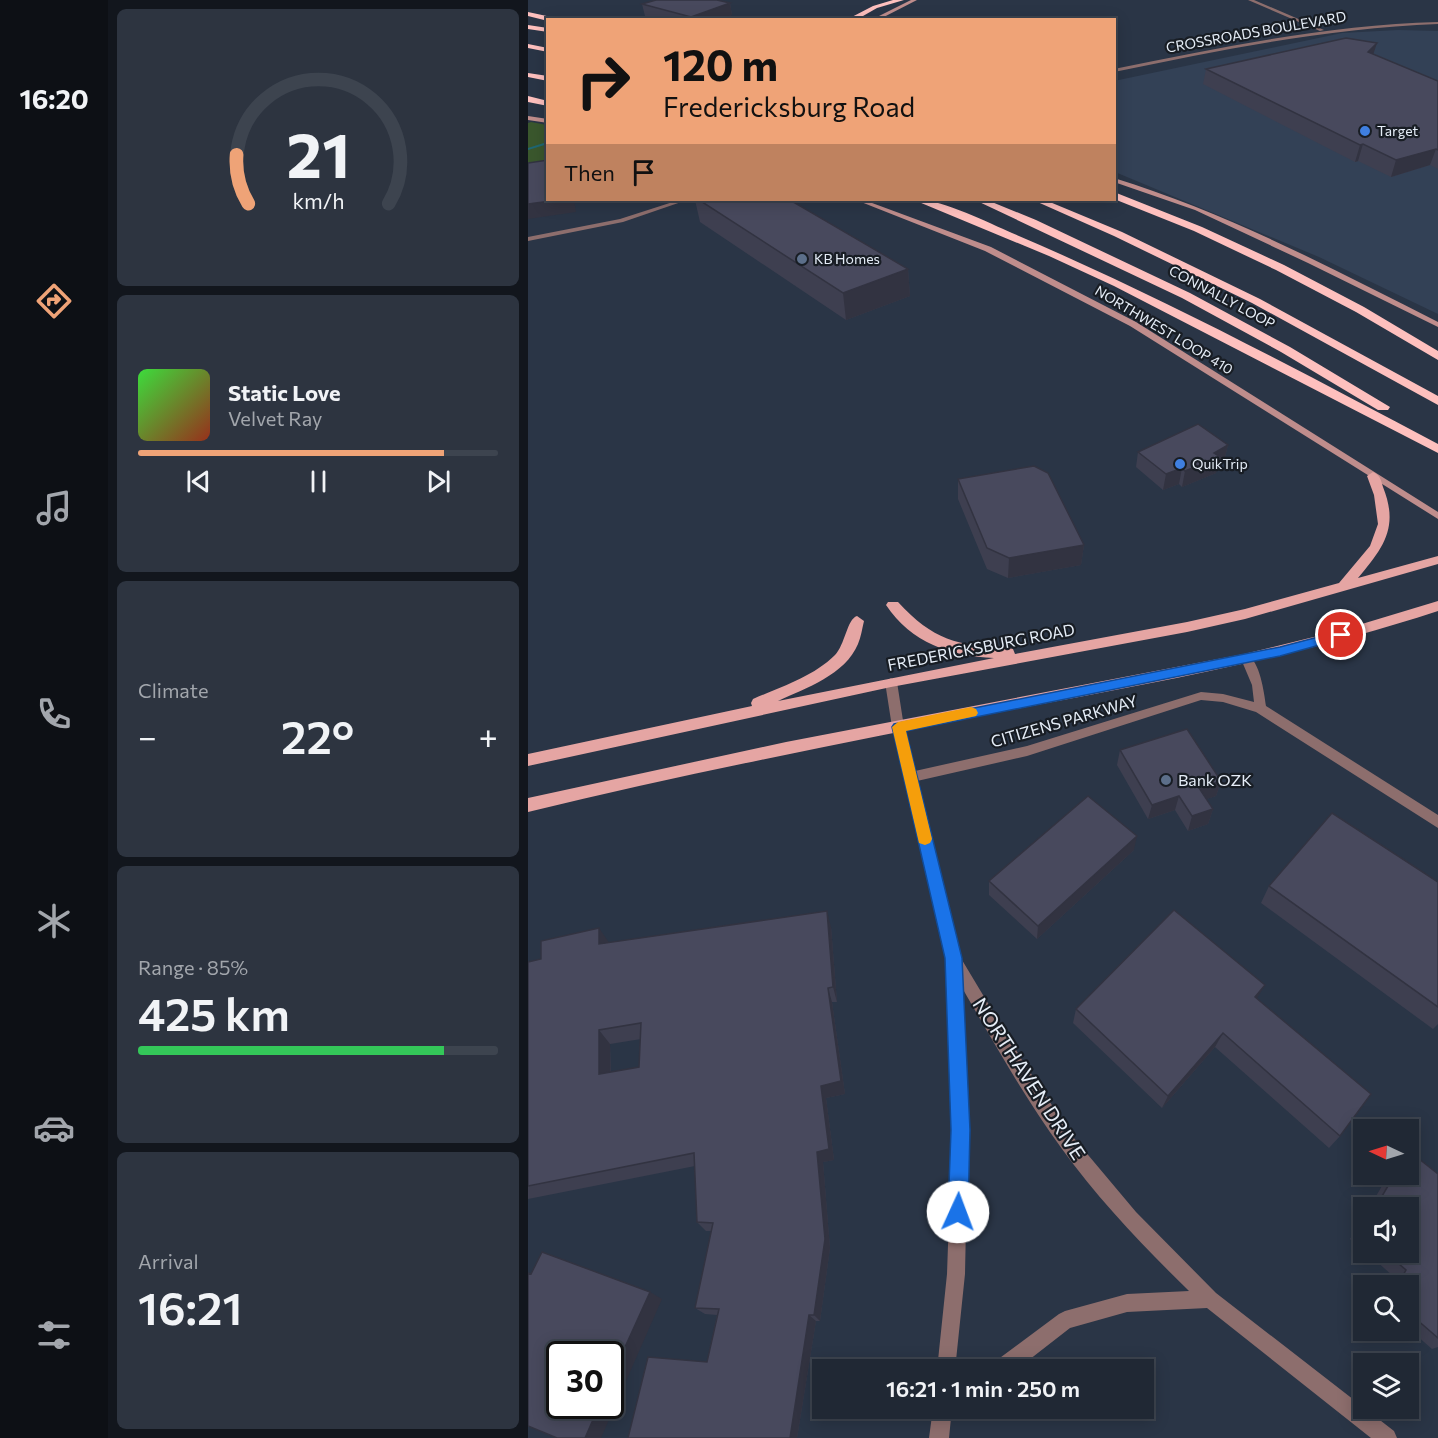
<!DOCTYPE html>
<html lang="en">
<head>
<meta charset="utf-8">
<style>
  body { margin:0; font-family:Commissioner,sans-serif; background:#2d3440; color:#f1f3f6; height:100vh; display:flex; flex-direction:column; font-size:22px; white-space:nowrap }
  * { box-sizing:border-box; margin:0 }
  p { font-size:20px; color:#a2a6ac }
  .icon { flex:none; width:33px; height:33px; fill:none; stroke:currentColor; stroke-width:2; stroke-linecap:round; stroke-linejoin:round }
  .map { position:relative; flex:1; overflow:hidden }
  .drawer { display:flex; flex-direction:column; gap:9px; padding:9px; background:#12161d; width:420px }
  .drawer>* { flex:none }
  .hud { position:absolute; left:18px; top:18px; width:570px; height:183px; border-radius:0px; box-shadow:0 3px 15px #0003,0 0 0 2px #3d444f; background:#efa377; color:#111; overflow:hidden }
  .needle { width:39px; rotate:274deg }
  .buttons { position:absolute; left:825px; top:1119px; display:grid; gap:12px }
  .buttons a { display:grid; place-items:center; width:66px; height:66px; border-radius:0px; background:#202834; box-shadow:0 3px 15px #0003,0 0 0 2px #3d444f; font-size:30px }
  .speed { position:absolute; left:18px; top:1341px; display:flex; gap:12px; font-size:30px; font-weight:700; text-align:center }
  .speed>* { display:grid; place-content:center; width:78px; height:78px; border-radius:50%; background:#202834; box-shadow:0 3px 15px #0003,0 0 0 2px #3d444f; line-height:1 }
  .speed .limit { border:3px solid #111; border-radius:9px; background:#fff; color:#111 }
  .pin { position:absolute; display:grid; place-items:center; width:51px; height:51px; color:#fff; margin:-26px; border:3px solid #fff; border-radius:50%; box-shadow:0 2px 6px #0007 }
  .me { position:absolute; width:66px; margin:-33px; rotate:2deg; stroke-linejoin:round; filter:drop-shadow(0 0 4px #0008) }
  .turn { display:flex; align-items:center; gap:21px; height:126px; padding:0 18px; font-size:27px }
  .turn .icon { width:78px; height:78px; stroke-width:2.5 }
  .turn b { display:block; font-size:42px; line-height:51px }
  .then { display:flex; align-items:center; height:57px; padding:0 18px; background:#0003; gap:12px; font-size:22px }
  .big { font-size:45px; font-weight:600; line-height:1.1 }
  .drawer .widget { flex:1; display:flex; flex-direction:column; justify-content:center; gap:9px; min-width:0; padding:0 21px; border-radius:9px; background:#2d3440 }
  .drawer .dial { align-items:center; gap:0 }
  .dial svg { height:156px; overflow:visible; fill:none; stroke:#3d444f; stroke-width:7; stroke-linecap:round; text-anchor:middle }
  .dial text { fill:#f1f3f6; stroke:none }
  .song { display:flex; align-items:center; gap:18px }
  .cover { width:72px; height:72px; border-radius:9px; background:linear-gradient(135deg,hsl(120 70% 55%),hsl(10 70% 35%)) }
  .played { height:6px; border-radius:3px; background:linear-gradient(90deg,#efa377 85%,#3d444f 85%) }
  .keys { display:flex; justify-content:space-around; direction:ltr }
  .heat { display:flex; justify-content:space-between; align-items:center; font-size:33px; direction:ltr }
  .charge { height:9px; border-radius:4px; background:linear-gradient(90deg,#34c759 85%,#3d444f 0) }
  .trip { position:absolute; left:284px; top:1359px; width:342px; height:60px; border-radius:0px; background:#202834; box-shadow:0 3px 15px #0003,0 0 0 2px #3d444f; font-weight:600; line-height:60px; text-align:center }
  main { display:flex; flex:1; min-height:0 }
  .menu { display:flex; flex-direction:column; width:108px; justify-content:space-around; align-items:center; background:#0d1015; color:#a2a6ac }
  .menu .icon { width:42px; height:42px }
  .menu .on { color:#efa377 }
  .menu b { font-size:27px; color:#f1f3f6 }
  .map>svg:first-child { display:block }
  .built { fill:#334156 }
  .green { fill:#3a572d }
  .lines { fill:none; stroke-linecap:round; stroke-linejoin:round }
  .stream { fill:#1f6774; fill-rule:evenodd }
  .minor { fill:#8d6e6d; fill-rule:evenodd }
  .tertiary { fill:#8d6e6d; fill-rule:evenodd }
  .secondary { fill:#bf8d8c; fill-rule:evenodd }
  .primary { fill:#e5a5a3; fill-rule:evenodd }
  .motorway { fill:#fec0be; fill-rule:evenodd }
  .wall { fill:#3e3f50; fill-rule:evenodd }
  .shaded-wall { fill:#323341 }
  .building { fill:#48495d; stroke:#323341; stroke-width:1.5; fill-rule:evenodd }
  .route { fill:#1a73e8; stroke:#114b97; stroke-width:1.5 }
  .slow { fill:#f59e0b }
  .shop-dot { fill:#3f7fe0; stroke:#181d24; stroke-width:2 }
  .service-dot { fill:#5c6f8a; stroke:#181d24; stroke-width:2 }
  .labels { text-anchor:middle; stroke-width:4.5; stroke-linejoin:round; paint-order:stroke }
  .far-street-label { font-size:14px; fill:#e5edf7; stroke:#181d24 }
  .far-poi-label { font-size:14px; fill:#e5edf7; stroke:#181d24; text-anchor:start }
  .street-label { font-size:16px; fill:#e5edf7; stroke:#181d24 }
  .poi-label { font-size:16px; fill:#e5edf7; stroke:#181d24; text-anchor:start }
  .near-street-label { font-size:20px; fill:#e5edf7; stroke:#181d24 }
</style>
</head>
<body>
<main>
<nav class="menu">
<b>16:20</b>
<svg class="icon on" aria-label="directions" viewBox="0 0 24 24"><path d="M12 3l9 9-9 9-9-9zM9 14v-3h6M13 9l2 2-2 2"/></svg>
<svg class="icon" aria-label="music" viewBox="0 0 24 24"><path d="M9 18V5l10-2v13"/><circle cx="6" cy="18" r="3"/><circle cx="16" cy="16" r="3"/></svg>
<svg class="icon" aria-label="phone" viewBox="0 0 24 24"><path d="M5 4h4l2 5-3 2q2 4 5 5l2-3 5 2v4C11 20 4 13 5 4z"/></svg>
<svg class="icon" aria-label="climate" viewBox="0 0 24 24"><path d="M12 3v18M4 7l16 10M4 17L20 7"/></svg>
<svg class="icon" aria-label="car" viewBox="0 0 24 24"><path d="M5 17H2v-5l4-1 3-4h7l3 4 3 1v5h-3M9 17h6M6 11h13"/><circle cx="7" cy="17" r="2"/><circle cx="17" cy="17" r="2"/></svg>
<svg class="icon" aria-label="filters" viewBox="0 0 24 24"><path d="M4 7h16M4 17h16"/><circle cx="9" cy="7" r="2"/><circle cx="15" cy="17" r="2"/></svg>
</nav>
<section class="drawer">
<div class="widget dial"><svg viewBox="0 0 100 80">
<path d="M14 69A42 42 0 1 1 86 69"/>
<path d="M14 69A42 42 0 0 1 8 44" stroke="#efa377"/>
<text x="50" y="56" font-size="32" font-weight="700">21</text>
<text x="50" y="72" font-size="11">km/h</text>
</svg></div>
<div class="widget">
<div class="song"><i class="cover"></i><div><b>Static Love</b><p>Velvet Ray</p></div></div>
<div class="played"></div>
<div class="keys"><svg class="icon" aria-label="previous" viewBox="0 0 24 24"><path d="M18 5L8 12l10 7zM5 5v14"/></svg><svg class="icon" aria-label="pause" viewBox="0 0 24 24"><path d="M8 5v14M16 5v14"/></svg><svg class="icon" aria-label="next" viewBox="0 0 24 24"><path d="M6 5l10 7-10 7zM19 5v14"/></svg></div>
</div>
<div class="widget"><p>Climate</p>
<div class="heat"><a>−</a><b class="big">22°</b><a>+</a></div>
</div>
<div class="widget"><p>Range · 85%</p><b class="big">425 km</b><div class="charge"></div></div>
<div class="widget"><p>Arrival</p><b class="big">16:21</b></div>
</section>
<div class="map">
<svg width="910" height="1438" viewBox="0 0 910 1438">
  <rect width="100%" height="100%" fill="#2a3546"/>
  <path class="built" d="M870,30L910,31V314L791,257L587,172L586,81L814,33Z"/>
  <path class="green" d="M3,122L19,125V166L0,169V123Z"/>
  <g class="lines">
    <path class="stream" d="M19,142L20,144L0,150V148Z"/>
    <path class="minor" d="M720,0H726L796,30L792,31Z
      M151,200H159L95,222L0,241V237L92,219Z
      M719,655C732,661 736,692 738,706L910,815V828L728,712L695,702L673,700L499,756L389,781L431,955L494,1060L545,1137L608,1212L688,1293L866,1431L869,1438H843L679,1308L599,1312L542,1328L488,1370H463L465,1363L531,1314L537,1311L599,1294L661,1291C615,1246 571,1200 534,1149C496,1097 465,1041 433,986L440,1130L437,1274L427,1370H409L419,1274L424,1130L418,958L364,727L357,682L363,678L369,682L376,727L387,771L499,746L673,692L695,694L726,702L724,685L713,659Z
      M405,1408H424L421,1438H401Z"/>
    <path class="tertiary" d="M910,22V24C800,28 694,50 586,72V69C694,47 800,25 910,22Z"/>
    <path class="secondary" d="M383,0H389L350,20H343Z
      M0,116L20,119V123L0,120Z
      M586,178C700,213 805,269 910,322V327L780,263L667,210L586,182Z
      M328,200H336L463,247L608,322L910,512V519L602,326L457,251Z"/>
    <path class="primary" d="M845,472C852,475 853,480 855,487C871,527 856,547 830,578L910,556V564L717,619L659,632L363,687L0,766V754L224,706L223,703L225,699C252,687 285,677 307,655C317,645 319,619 329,616L336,621C334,629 333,637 330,644C317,675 278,688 250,701L466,658C423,656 383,643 358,605L360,602H370C405,640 429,646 480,648L485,649L487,654L659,622L717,609L811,583L842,546L850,524L846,495L839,476Z
      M910,601V611C767,658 620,684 472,712C314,743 156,774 0,812V798L258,742L716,654L814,630Z"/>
    <path class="motorway" d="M365,0H376L349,8L328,20H318L345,6Z
      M0,12L28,18V20L20,21L0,16Z
      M0,25L20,28V32L0,29Z
      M0,44L20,48V52L0,48Z
      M0,73L20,76V81L0,77Z
      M0,96L20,101V106L0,102Z
      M586,192L674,227L756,265L836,307L910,351V360L828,312L748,270L666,231L586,199Z
      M386,200C409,197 461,223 484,233C630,295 770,370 910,444V453L586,286L521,256Z
      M447,200H459L508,220L662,293L762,347L862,407L860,410H850L753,352L654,298Z
      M505,200H517L594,232L732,299L910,396V405L724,303L586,236Z"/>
  </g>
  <path class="wall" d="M202,3L204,15L190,20H131L117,16L114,4Z
    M845,55L910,81V169L902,165L863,177L830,161L827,162L675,84L678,69Z
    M167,200H262L380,269L382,296L318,320L172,222Z
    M700,445L696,461L690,464L688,473L654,487L651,484L635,490L608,467L610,452Z
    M430,479L556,545L553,565L480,578L459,569L430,499Z
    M592,750L693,781L688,796L678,799L685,809L680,824L660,831L647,810L620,819L589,765Z
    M606,850L509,939L461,895V881Z
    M910,882V1024L905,1029L733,903L741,886Z
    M303,927L309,1002H304L317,1094L298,1098L306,1160L295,1162L302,1248L292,1321H288L269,1438H100L179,1362L189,1315L177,1314L167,1308L183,1231H178L169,1222L167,1166L0,1199V962L81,943ZM113,1039L111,1067L83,1072L82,1044Z
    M729,999L812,1136L801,1148L687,1047L634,1108L545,1023L548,1009Z
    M861,1174H910V1347L904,1349L880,1328V1286H860L865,1276L838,1252H880V1208H841Z
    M836,1216V1251L822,1239Z"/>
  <path class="shaded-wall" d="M202,3L204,15L190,20H163V17Z
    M849,43L844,58L840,52Z
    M835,144L830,161L827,162L832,145Z
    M908,149L902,165L863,177L868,160Z
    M30,200H46L48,212L0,219V204Z
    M380,269L382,296L318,320L315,293Z
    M700,445L696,461L690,464L688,473L654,487L657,471L686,453Z
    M654,468L651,484L635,490L638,474Z
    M556,545L553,565L480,578L481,558Z
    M693,781L688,796L667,803L671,788Z
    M651,796L647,810L620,819L624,805Z
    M685,809L680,824L660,831L664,816Z
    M609,836L606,850L509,939L510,926Z
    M299,911L303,927L309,1002L305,987Z
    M71,928L82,944H71Z
    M737,985L728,1000L727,997Z
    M300,988L304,1002L317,1094L298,1098L306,1160L295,1162L302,1248L292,1321L286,1315L289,1152L293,1086Z
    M71,1030L82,1044L83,1087L71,1074Z
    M695,1033L687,1047L634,1108L640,1096Z
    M122,1292L134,1299L73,1438H57L71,1406H82V1380Z
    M281,1315L288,1321L269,1438H262Z"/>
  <path class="building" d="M128,0H189L202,3L163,17L114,4Z
    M818,38L849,43L840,52L910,81V150L908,149L868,160L835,144L832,145L678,69Z
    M20,160V200H30L0,204V163Z
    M171,200H262L380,269L315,293Z
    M670,424L700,445L686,453L692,457L657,471L654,468L638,474L610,452Z
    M506,466L520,473L556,545L481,558L459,548L430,479Z
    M659,729L693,781L671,788L685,809L664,816L651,796L624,805L592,750Z
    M560,796L609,836L510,926L461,881Z
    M804,813L910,882V1007L741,886Z
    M646,910L737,985L727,997L843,1094L812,1136L695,1033L640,1096L548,1009Z
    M299,911L305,987L300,988L313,1081L293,1086L301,1149L289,1152L297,1239L286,1315H281L262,1438H100L120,1357L179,1362L191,1309L167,1308L185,1223L169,1222L166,1153L0,1186V962L13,959V941L71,928V944ZM113,1023L111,1067L71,1074V1030Z
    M881,1151L910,1174V1338L880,1312V1286H869L878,1270L857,1252H880V1208H847L867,1174H880V1153Z
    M836,1226V1234L832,1232Z
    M14,1252L122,1292L82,1380V1354H32V1406H71L57,1438H29L0,1426V1273L3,1274Z"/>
  <path class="route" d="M813,631L817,632L819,635L817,638L752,656L378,731L434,958L442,1130L440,1212L437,1219L430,1222L423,1219L420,1212L423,1130L417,958L364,727L366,724L752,647Z"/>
  <path class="slow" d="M443,707L448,709L450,713L448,716L378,731L404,839L402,843L397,845L391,843L364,727L370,722Z"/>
  <g class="shop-dot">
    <circle cx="837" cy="131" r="6"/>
    <circle cx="652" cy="464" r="6"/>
  </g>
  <g class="service-dot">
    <circle cx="274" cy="259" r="6"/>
    <circle cx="638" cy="780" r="6"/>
  </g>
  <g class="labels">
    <g class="far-street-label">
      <text transform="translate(728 32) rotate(-10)" y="5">CROSSROADS BOULEVARD</text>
      <text transform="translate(694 297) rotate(28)" y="5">CONNALLY LOOP</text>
      <text transform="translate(636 330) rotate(31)" y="5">NORTHWEST LOOP 410</text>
    </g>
    <g class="far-poi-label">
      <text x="849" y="136">Target</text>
      <text x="286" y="264">KB Homes</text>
      <text x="664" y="469">QuikTrip</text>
    </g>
    <g class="street-label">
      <text transform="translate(453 647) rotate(-11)" y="6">FREDERICKSBURG ROAD</text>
      <text transform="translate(536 721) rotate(-16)" y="6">CITIZENS PARKWAY</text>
    </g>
    <g class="poi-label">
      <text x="650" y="786">Bank OZK</text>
    </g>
    <g class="near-street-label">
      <text transform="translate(501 1079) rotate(57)" y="7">NORTHAVEN DRIVE</text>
    </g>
  </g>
</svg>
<div class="buttons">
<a><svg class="needle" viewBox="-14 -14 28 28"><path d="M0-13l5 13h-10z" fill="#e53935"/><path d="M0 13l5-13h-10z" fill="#a2a6ac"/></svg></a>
<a><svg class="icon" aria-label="sound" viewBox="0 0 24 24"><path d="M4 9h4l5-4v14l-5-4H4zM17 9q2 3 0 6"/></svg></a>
<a><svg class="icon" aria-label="search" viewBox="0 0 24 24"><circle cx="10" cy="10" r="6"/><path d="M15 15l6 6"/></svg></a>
<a><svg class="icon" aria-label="layers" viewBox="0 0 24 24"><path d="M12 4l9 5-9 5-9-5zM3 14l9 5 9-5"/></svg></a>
</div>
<div class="speed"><div class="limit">30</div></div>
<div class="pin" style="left:813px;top:635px;background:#d93025"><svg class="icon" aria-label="arrive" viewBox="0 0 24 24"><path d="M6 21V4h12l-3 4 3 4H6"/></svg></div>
<svg class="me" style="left:430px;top:1212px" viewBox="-20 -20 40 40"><circle r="19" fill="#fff"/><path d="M0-13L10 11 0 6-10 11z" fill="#1a73e8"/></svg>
<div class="trip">16:21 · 1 min · 250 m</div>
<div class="hud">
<div class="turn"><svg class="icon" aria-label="right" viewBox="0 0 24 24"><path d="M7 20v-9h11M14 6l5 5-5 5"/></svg><div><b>120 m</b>Fredericksburg Road</div></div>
<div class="then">Then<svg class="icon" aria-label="arrive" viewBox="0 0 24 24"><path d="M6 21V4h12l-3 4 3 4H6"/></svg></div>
</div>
</div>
</main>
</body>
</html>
